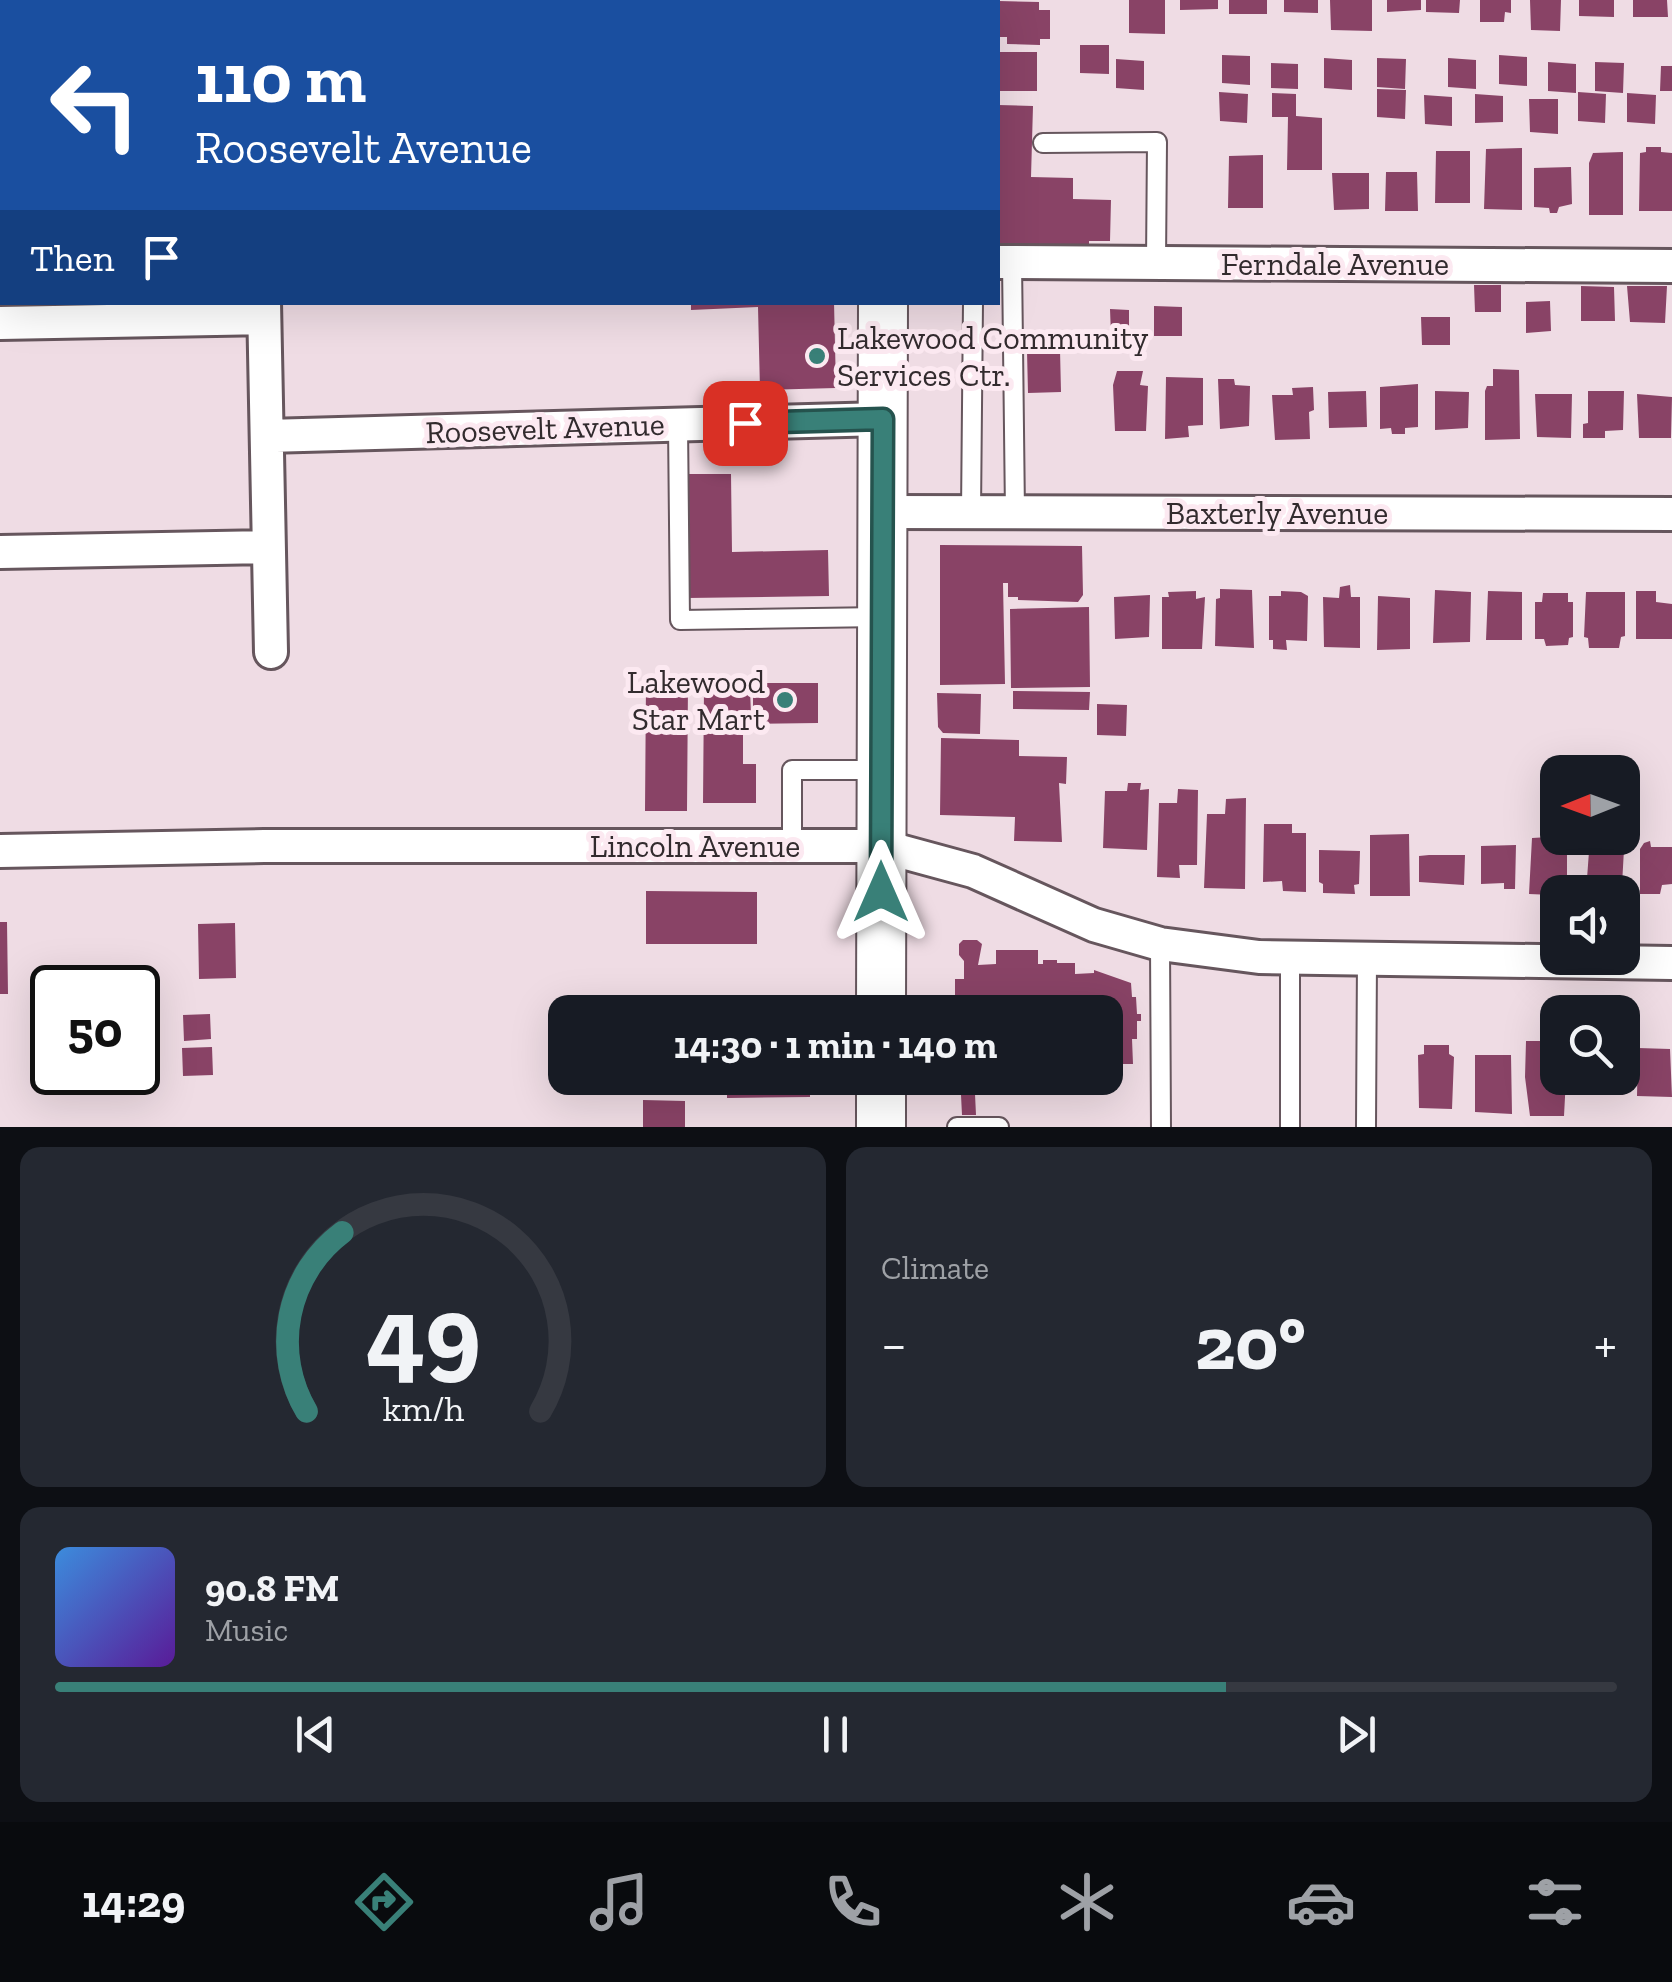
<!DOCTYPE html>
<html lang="en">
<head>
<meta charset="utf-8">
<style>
  body { margin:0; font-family:"Zilla Slab",serif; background:#242831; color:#f1f3f6; height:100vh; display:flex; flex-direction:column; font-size:38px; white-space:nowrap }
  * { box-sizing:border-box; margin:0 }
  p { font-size:32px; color:#9ea1a6 }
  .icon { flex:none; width:55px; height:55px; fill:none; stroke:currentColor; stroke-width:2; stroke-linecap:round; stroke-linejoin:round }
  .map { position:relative; height:1127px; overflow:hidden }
  .sheet { display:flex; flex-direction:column; gap:20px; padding:20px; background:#0d0f14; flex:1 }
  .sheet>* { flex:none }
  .hud { position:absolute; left:0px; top:0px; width:1000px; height:305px; box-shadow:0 10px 40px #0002; background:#1a4fa0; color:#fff; overflow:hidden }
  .needle { width:65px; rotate:269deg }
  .tools { position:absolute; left:1540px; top:755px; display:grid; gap:20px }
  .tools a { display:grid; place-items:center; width:100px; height:100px; border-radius:20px; background:#171b24; box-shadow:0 10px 40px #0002; font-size:50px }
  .speed { position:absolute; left:30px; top:965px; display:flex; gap:20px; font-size:50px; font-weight:700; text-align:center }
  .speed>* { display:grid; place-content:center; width:130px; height:130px; border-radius:50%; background:#171b24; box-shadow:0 10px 40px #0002; line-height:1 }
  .speed .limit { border:5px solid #111; border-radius:15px; background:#fff; color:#111 }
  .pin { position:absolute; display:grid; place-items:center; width:85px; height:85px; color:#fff; margin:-42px; border-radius:20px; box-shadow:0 5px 15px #0006 }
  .me { position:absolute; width:110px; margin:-55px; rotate:0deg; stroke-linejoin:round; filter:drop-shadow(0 0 8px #0008) }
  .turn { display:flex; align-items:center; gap:35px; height:210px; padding:0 30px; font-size:45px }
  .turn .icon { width:130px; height:130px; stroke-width:2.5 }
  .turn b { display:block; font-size:70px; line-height:85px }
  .then { display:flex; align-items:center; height:95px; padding:0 30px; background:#0003; gap:20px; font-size:38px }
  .big { font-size:75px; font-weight:800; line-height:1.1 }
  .sheet .card { flex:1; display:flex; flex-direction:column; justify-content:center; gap:15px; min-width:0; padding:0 35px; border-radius:20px; background:#242831 }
  .sheet .dial { align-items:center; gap:0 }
  .dial svg { height:260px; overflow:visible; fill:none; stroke:#363941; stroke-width:7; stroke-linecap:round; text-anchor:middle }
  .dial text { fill:#f1f3f6; stroke:none }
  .song { display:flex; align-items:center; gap:30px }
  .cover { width:120px; height:120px; border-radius:15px; background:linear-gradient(135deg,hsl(210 70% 55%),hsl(270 70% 35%)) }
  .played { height:10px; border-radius:5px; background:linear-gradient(90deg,#398078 75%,#363941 75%) }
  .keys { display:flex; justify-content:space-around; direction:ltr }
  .heat { display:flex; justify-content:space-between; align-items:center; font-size:55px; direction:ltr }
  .sheet .tiles { flex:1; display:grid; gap:20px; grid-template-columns:1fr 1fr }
  .card:last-child { grid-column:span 2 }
  .trip { position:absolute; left:548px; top:995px; width:575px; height:100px; border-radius:20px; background:#171b24; box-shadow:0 10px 40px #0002; font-weight:800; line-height:100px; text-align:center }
  .tabs { display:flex; height:160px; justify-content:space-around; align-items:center; background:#090b0e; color:#9ea1a6 }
  .tabs .icon { width:70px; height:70px }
  .tabs .selected { color:#398078 }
  .tabs b { font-size:45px; color:#f1f3f6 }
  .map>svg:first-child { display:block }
  .building { fill:#894366 }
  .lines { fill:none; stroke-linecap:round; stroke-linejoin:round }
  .lane-casing { stroke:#66565d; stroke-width:22 }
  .street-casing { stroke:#66565d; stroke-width:38 }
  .secondary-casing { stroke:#66565d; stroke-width:52 }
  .lane { stroke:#fff; stroke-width:18 }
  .street { stroke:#fff; stroke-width:32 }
  .secondary { stroke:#fff; stroke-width:48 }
  .route-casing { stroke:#25534e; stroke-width:25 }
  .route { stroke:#398078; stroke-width:18 }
  .poi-dot { fill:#398078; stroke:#fce9f1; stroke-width:4 }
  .labels { text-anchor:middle; stroke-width:10; stroke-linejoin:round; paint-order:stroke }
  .street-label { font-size:32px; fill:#322b2e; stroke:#fce9f1 }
  .poi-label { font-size:32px; fill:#322b2e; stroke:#fce9f1; text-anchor:start }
</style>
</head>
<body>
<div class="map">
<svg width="1672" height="1127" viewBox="0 0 1672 1127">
  <rect width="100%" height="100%" fill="#efdce4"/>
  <path class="building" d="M1129,0H1165V34L1129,33Z
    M1180,0H1218V9L1180,10Z
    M1229,0H1267V14H1229Z
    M1284,0H1318V13L1284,12Z
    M1330,0H1372V31L1331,30Z
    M1387,0H1421V10L1387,12Z
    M1426,0H1460L1459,13L1426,12Z
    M1480,0H1511V13L1505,12L1504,22H1480Z
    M1530,0H1561L1560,31L1531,30Z
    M1579,0H1614V17L1579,16Z
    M1633,0H1667L1668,17H1633Z
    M998,1L1039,2V10H1050V39H1040V45L1007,44V37H998Z
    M1080,45H1109V74L1080,73Z
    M998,52H1037V91H998Z
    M1222,55L1250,56V85L1222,83Z
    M1499,55L1527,57V86L1499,84Z
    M1324,58L1352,60V90L1324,88Z
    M1377,58L1406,59L1405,89L1377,87Z
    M1448,58L1476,60V89L1448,87Z
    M1116,59L1144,61V90L1116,88Z
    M1548,62L1576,64V93L1548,91Z
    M1595,62L1624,63L1623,93L1595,91Z
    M1271,63L1298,64V89L1271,88Z
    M1661,66H1672V91H1660Z
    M1377,89L1406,90L1405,119L1377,117Z
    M1219,92L1248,94L1247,123L1220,121Z
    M1578,92L1606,94L1605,123L1578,121Z
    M1272,93L1296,94V116L1322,118V170H1287L1288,117H1272Z
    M1627,93L1656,95L1655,124L1627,122Z
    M1475,94L1503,96V122L1475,123Z
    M1424,95L1452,97V126L1425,124Z
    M1529,99H1558V134L1530,132Z
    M998,105L1033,106L1031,177L1073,178V199L1111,200L1110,241H1089V247L998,245Z
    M1646,147H1661V152L1672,153V211H1639L1640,153L1646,152Z
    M1522,148V210L1484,209L1486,149Z
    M1436,151H1470V203H1435Z
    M1623,152V215H1589V163L1593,153Z
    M1263,155V208H1228L1229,156Z
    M1571,167L1572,204L1559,207L1557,213H1550L1549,208L1534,207V168Z
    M1386,172H1417L1418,211H1385Z
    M1332,173H1369V209L1334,210Z
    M1474,285H1501V312H1475Z
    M1581,286L1614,287L1615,321H1581Z
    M1627,286H1667L1665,323L1630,322Z
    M1550,301L1551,331L1526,333V302Z
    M691,302H834L836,388L760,390L758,307L691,310Z
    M1154,306L1182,307V336H1154Z
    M1110,309L1129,310V335H1111Z
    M1421,317H1450V345H1422Z
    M1060,350L1061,392L1028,393L1027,351Z
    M1493,369L1519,370L1520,439L1485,440V391L1487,386H1493Z
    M1117,371H1143L1140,385L1148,386L1146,431H1115L1113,385Z
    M1166,377L1203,378V425L1188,426L1189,437L1165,439Z
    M1218,379H1234L1235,385L1250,386L1249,426L1220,429Z
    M1418,384V427L1405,428V434H1392L1391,428L1380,429V387Z
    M1313,387L1314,410L1309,412L1310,439L1275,440L1272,395H1293L1292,388Z
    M1366,391L1367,427L1329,428L1328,392Z
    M1435,391L1469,392L1468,428L1435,430Z
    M1588,391H1624L1623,430L1605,431V438H1583V424L1588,423Z
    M1535,394H1572L1571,438L1537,437Z
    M1637,394L1672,397L1671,438H1639Z
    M686,474H731L732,552L828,550L829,596L687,598Z
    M940,545L1082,546L1083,595L1078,602L1018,600V597H1008V583H1003L1005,684L940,685Z
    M1350,585L1351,597H1360V648L1324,647L1323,597L1339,598L1340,587Z
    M1220,589L1252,590L1254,648L1215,646L1216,599L1220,598Z
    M1435,590L1471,592L1470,642L1433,643Z
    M1196,591V599L1205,597L1202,649H1162V597H1169L1168,592Z
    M1281,591L1301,592L1308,596L1307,641L1286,640L1287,650L1273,649V640H1269V596H1281Z
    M1488,591L1522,592V640H1486Z
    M1636,591H1656V602L1672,604V639H1636Z
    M1586,592H1625V636L1621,637L1619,648H1589L1588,638L1584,637Z
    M1543,593H1568V602H1573V637L1569,638L1568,645L1546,646L1544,639H1535V602H1542Z
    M1150,595L1149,637L1115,639L1114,597Z
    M1378,596L1410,598V649L1377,650Z
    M1089,607L1090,687L1011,688L1010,609Z
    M646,683H688L687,811H645Z
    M753,683H818V723L753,724Z
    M704,689H750L751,715H743V764H756V803H703Z
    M1013,691L1090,692L1089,710L1013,709Z
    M937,693L981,694L980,734L943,733L938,727Z
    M1097,704L1127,705L1126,736L1097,735Z
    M941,738L1019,740V756L1067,757L1066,784L1059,783L1062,842L1014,841L1015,817L940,815Z
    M1128,783H1141L1140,790L1149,789L1147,850L1103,848L1105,791H1127Z
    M1178,789L1198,790L1197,865H1179L1180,878L1157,877L1159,803H1177Z
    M1246,798L1245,889L1204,888L1207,814H1225L1226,799Z
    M1264,824H1292V833H1306V892L1283,891L1282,881L1263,882Z
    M1409,834L1410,896H1370V835Z
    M1549,837L1567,840V886H1552L1553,895L1529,894L1532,838Z
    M1590,838H1605V847L1619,846L1624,849L1622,885L1604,886V892H1586Z
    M1650,841L1651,847H1672V884L1662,885L1660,894H1640V849L1644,843Z
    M1516,845L1515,889H1504V883L1481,884V846Z
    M1319,850L1360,851L1359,884L1354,885L1355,894L1323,893V884L1319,882Z
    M1429,855H1465L1464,885L1419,882V856Z
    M646,891L757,892V944H646Z
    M0,922H7L8,994H0Z
    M235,923L236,978L199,979L198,924Z
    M963,940H977L982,944L978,965L996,964V950H1038V964H1043V960H1057V963H1075V974L1094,973V970L1131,983L1132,997H1136L1137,1014H1141V1021H1137V1039H1132L1133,1064H1105V1012H955V979H964V961L959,955V944Z
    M210,1014L211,1039L184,1041L183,1015Z
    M1526,1041H1558V1078H1566L1564,1116H1530L1525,1077Z
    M1424,1045H1449V1054L1454,1057L1452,1109L1419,1108L1418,1055L1424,1054Z
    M212,1047L213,1075L183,1076L182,1048Z
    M1638,1048L1670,1049L1672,1097L1637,1096Z
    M1475,1055H1511L1512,1114L1475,1112Z
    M727,1078H810V1097L727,1098Z
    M956,1078H1044V1080L1017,1083V1094L980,1091V1094H975L976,1115H962L961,1095H957Z
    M1586,1078H1622L1623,1095H1586Z
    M643,1100L685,1101V1127H643Z"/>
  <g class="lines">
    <g class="lane-casing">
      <path id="lane" d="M721,2V0
        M1043,143L1157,142L1156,263
        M1012,262L1015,513
        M678,425L680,620L882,617
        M971,512L973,302
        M792,846V770H881
        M1160,944L1161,1127
        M957,1127H999
        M1290,1127V958
        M1366,1127L1367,959"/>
    </g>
    <g class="street-casing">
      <path id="street" d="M262,0V2
        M998,262L1672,266
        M264,302L271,652
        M0,323L264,318
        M267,436L883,419
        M883,512L1672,514
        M0,552L268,547
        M0,851L264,846H881L973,871L1094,925L1160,944L1259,957L1672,963"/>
    </g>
    <g class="secondary-casing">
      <path id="secondary" d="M884,2V0
        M881,1012L883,302
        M881,1127V1078"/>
    </g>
    <use href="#lane" class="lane"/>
    <use href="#street" class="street"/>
    <use href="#secondary" class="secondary"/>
  </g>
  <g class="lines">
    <g class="route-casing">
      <path id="route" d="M745,423L883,419L881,892"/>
    </g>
    <use href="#route" class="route"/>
  </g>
  <g class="poi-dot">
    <circle cx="817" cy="356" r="10"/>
    <circle cx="785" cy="700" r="10"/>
  </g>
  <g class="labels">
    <g class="street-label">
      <text x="1335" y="275">Ferndale Avenue</text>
      <text transform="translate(545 428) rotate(-2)" y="11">Roosevelt Avenue</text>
      <text x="1277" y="524">Baxterly Avenue</text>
      <text x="695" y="857">Lincoln Avenue</text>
    </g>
    <g class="poi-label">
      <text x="837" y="349">Lakewood Community<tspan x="837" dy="37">Services Ctr.</tspan></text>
      <text x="765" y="693" text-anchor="end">Lakewood<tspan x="765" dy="37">Star Mart</tspan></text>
    </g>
  </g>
</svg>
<div class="tools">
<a><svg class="needle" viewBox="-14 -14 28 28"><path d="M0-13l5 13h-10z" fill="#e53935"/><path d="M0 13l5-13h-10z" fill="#9ea1a6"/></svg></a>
<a><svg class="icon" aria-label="sound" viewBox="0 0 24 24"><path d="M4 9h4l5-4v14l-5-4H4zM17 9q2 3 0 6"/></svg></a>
<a><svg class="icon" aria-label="search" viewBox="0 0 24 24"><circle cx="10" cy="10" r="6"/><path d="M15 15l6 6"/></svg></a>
</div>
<div class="speed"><div class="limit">50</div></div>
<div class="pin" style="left:745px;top:423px;background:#d93025"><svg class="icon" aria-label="arrive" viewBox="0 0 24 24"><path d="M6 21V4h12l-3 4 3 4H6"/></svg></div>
<svg class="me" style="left:881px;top:892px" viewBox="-20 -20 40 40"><path d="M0-17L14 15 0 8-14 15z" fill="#398078" stroke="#fff" stroke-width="4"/></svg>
<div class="trip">14:30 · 1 min · 140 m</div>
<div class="hud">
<div class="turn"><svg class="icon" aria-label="left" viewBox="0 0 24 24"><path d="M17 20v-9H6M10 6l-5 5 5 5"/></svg><div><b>110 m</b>Roosevelt Avenue</div></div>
<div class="then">Then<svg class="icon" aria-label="arrive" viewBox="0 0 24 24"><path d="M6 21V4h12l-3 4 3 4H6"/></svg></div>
</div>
</div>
<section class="sheet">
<div class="tiles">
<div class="card dial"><svg viewBox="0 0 100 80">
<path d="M14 69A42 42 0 1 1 86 69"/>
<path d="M14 69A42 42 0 0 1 25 14" stroke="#398078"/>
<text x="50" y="56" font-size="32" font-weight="700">49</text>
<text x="50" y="72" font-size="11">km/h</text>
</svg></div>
<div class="card"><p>Climate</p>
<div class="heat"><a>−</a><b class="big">20°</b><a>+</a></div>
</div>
<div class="card">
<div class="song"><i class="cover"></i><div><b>90.8 FM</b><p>Music</p></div></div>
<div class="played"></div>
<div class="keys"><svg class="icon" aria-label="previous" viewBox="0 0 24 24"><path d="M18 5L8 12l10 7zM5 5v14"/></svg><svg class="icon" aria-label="pause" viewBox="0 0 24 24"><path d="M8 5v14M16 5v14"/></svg><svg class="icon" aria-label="next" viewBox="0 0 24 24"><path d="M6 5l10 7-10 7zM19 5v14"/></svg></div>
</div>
</div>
</section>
<nav class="tabs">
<b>14:29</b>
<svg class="icon selected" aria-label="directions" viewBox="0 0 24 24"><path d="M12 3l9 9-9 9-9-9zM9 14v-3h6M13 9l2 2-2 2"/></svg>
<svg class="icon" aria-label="music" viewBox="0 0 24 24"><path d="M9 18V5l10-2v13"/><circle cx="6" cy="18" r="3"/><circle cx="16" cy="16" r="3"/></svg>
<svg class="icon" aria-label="phone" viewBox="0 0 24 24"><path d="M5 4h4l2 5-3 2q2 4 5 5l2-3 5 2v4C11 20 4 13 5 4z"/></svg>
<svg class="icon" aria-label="climate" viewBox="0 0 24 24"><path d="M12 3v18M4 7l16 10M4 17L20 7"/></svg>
<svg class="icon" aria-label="car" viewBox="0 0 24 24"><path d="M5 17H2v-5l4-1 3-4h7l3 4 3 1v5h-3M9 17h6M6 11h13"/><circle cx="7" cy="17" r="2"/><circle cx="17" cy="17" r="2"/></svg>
<svg class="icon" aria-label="filters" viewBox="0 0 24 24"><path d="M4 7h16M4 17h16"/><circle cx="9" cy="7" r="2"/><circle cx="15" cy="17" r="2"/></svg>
</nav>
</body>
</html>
